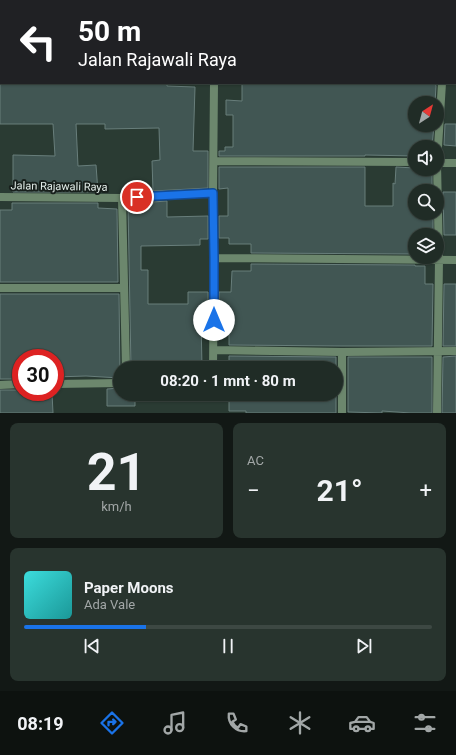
<!DOCTYPE html>
<html lang="id">
<head>
<meta charset="utf-8">
<style>
  body { margin:0; font-family:Roboto,sans-serif; background:#28342e; color:#f1f3f6; height:100vh; display:flex; flex-direction:column; font-size:15px; white-space:nowrap }
  * { box-sizing:border-box; margin:0 }
  p { font-size:13px; color:#a2a7a7 }
  .icon { flex:none; width:22px; height:22px; fill:none; stroke:currentColor; stroke-width:2; stroke-linecap:round; stroke-linejoin:round }
  .map { position:relative; height:413px; overflow:hidden }
  .panel { display:flex; flex-direction:column; gap:10px; padding:10px; background:#121815; flex:1 }
  .panel>* { flex:none }
  .banner { position:absolute; left:0px; top:0px; width:456px; height:84px; box-shadow:0 1px 3px #0004,0 0 0 1px #3d4843; background:#202124; color:#fff; overflow:hidden }
  .needle { width:26px; rotate:36deg }
  .controls { position:absolute; left:408px; top:96px; display:grid; gap:8px }
  .controls a { display:grid; place-items:center; width:36px; height:36px; border-radius:50%; background:#202c26; box-shadow:0 1px 3px #0004,0 0 0 1px #3d4843; font-size:20px }
  .speed { position:absolute; left:12px; top:349px; display:flex; gap:8px; font-size:20px; font-weight:700; text-align:center }
  .speed>* { display:grid; place-content:center; width:52px; height:52px; border-radius:50%; background:#202c26; box-shadow:0 1px 3px #0004,0 0 0 1px #3d4843; line-height:1 }
  .speed .limit { border:6px solid #d22; background:#fff; color:#111 }
  .pin { position:absolute; display:grid; place-items:center; width:34px; height:34px; color:#fff; margin:-17px; border:2px solid #fff; border-radius:50%; box-shadow:0 1px 4px #0007 }
  .me { position:absolute; width:44px; margin:-22px; rotate:0deg; stroke-linejoin:round; filter:drop-shadow(0 0 3px #0008) }
  .turn { display:flex; align-items:center; gap:14px; height:84px; padding:0 12px; font-size:18px }
  .turn .icon { width:52px; height:52px; stroke-width:2.5 }
  .turn b { display:block; font-size:28px; line-height:34px }
  .big { font-size:30px; font-weight:700; line-height:1.1 }
  .panel .card { flex:1; display:flex; flex-direction:column; justify-content:center; gap:6px; min-width:0; padding:0 14px; border-radius:8px; background:#28342e }
  .panel .dial { align-items:center; gap:0 }
  .dial b { font-size:52px; line-height:1 }
  .song { display:flex; align-items:center; gap:12px }
  .cover { width:48px; height:48px; border-radius:6px; background:linear-gradient(135deg,hsl(180 70% 55%),hsl(180 70% 35%)) }
  .played { height:4px; border-radius:2px; background:linear-gradient(90deg,#1a73e8 30%,#3d4843 30%) }
  .keys { display:flex; justify-content:space-around; direction:ltr }
  .heat { display:flex; justify-content:space-between; align-items:center; font-size:22px; direction:ltr }
  .panel .tiles { flex:1; display:grid; gap:10px; grid-template-columns:1fr 1fr }
  .card:last-child { grid-column:span 2 }
  .trip { position:absolute; left:113px; top:361px; width:230px; height:40px; border-radius:20px; background:#202c26; box-shadow:0 1px 3px #0004,0 0 0 1px #3d4843; font-weight:700; line-height:40px; text-align:center }
  .tabs { display:flex; height:64px; justify-content:space-around; align-items:center; background:#0d120f; color:#a2a7a7 }
  .tabs .icon { width:28px; height:28px }
  .tabs .current { color:#1a73e8 }
  .tabs b { font-size:18px; color:#f1f3f6 }
  .map>svg:first-child { display:block }
  .building { fill:#415653; stroke:#687e7b }
  .lines { fill:none; stroke-linecap:round; stroke-linejoin:round }
  .minor { stroke:#6c876d; stroke-width:8 }
  .secondary { stroke:#88b48b; stroke-width:8 }
  .route-casing { stroke:#114b97; stroke-width:10 }
  .route { stroke:#1a73e8; stroke-width:7 }
  .labels { text-anchor:middle; stroke-width:4; stroke-linejoin:round; paint-order:stroke }
  .street-label { font-size:11px; fill:#e3ede9; stroke:#18201c }
</style>
</head>
<body>
<div class="map">
<svg width="456" height="413" viewBox="0 0 456 413">
  <rect width="100%" height="100%" fill="#2a3b33"/>
  <path class="building" d="M0,83H59V84L167,83V86L195,87L193,151H208V188L153,191L152,161L160,160L159,128L105,129V124H76L78,166L96,165L98,192H13V155L55,156L53,124H0Z
    M242,83H435L436,86L435,103H415V125H434L432,147H415V156L365,155V156H219V151H225V147H233V115H226V100L242,101Z
    M445,124H456V146L444,145Z
    M219,167H365V206H393V183L395,184L396,167L415,168V169H432V191H415V213H433V235H415V254L251,253V244H229V238H219V216H228V188L219,189Z
    M443,192H456V235H444Z
    M167,201V217L208,216V239H200V245L141,246V270H148V304H188V292H208V318H201L202,368H131L128,204H153V202Z
    M12,203H98V208L117,209L118,282H0V210H12Z
    M251,264L415,265V266H425V284H433L432,346H342L229,345V318H219V292H231L232,271H251Z
    M444,284H456V346H443Z
    M0,294H119L120,378L86,376L55,377V358H21V379H0Z
    M229,356L336,357V413H246V411H229V394H336V368H229Z
    M456,356V413H442L443,357Z
    M348,357H432V413H411L382,411V413L348,412Z
    M120,388V394H135V406H107V389Z
    M0,390H21V394L52,393L53,413H0Z"/>
  <g class="lines">
    <path class="minor" d="M214,161L415,162
      M437,163H456
      M0,197L122,198L213,193
      M122,198L126,368
      M214,258L456,260
      M0,288H124
      M214,350L342,352L456,351
      M213,368L214,258L213,193L214,83
      M55,384L120,383
      M0,385L21,384
      M342,413V352
      M437,413L439,260L437,163L442,83"/>
    <path class="secondary" d="M0,53H1
      M455,55H456"/>
  </g>
  <g class="lines">
    <g class="route-casing">
      <path id="route" d="M137,197L213,193L214,258V320"/>
    </g>
    <use href="#route" class="route"/>
  </g>
  <g class="labels">
    <g class="street-label">
      <text transform="translate(59 186) rotate(1)" y="4">Jalan Rajawali Raya</text>
    </g>
  </g>
</svg>
<div class="controls">
<a><svg class="needle" viewBox="-14 -14 28 28"><path d="M0-13l5 13h-10z" fill="#e53935"/><path d="M0 13l5-13h-10z" fill="#a2a7a7"/></svg></a>
<a><svg class="icon" aria-label="sound" viewBox="0 0 24 24"><path d="M4 9h4l5-4v14l-5-4H4zM17 9q2 3 0 6"/></svg></a>
<a><svg class="icon" aria-label="search" viewBox="0 0 24 24"><circle cx="10" cy="10" r="6"/><path d="M15 15l6 6"/></svg></a>
<a><svg class="icon" aria-label="layers" viewBox="0 0 24 24"><path d="M12 4l9 5-9 5-9-5zM3 14l9 5 9-5"/></svg></a>
</div>
<div class="speed"><div class="limit">30</div></div>
<div class="pin" style="left:137px;top:197px;background:#d93025"><svg class="icon" aria-label="arrive" viewBox="0 0 24 24"><path d="M6 21V4h12l-3 4 3 4H6"/></svg></div>
<svg class="me" style="left:214px;top:320px" viewBox="-20 -20 40 40"><circle r="19" fill="#fff"/><path d="M0-13L10 11 0 6-10 11z" fill="#1a73e8"/></svg>
<div class="trip">08:20 · 1 mnt · 80 m</div>
<div class="banner">
<div class="turn"><svg class="icon" aria-label="left" viewBox="0 0 24 24"><path d="M17 20v-9H6M10 6l-5 5 5 5"/></svg><div><b>50 m</b>Jalan Rajawali Raya</div></div>
</div>
</div>
<section class="panel">
<div class="tiles">
<div class="card dial"><b>21</b><p>km/h</p></div>
<div class="card"><p>AC</p>
<div class="heat"><a>−</a><b class="big">21°</b><a>+</a></div>
</div>
<div class="card">
<div class="song"><i class="cover"></i><div><b>Paper Moons</b><p>Ada Vale</p></div></div>
<div class="played"></div>
<div class="keys"><svg class="icon" aria-label="previous" viewBox="0 0 24 24"><path d="M18 5L8 12l10 7zM5 5v14"/></svg><svg class="icon" aria-label="pause" viewBox="0 0 24 24"><path d="M8 5v14M16 5v14"/></svg><svg class="icon" aria-label="next" viewBox="0 0 24 24"><path d="M6 5l10 7-10 7zM19 5v14"/></svg></div>
</div>
</div>
</section>
<nav class="tabs">
<b>08:19</b>
<svg class="icon current" aria-label="directions" viewBox="0 0 24 24"><path d="M12 3l9 9-9 9-9-9zM9 14v-3h6M13 9l2 2-2 2"/></svg>
<svg class="icon" aria-label="music" viewBox="0 0 24 24"><path d="M9 18V5l10-2v13"/><circle cx="6" cy="18" r="3"/><circle cx="16" cy="16" r="3"/></svg>
<svg class="icon" aria-label="phone" viewBox="0 0 24 24"><path d="M5 4h4l2 5-3 2q2 4 5 5l2-3 5 2v4C11 20 4 13 5 4z"/></svg>
<svg class="icon" aria-label="climate" viewBox="0 0 24 24"><path d="M12 3v18M4 7l16 10M4 17L20 7"/></svg>
<svg class="icon" aria-label="car" viewBox="0 0 24 24"><path d="M5 17H2v-5l4-1 3-4h7l3 4 3 1v5h-3M9 17h6M6 11h13"/><circle cx="7" cy="17" r="2"/><circle cx="17" cy="17" r="2"/></svg>
<svg class="icon" aria-label="filters" viewBox="0 0 24 24"><path d="M4 7h16M4 17h16"/><circle cx="9" cy="7" r="2"/><circle cx="15" cy="17" r="2"/></svg>
</nav>
</body>
</html>
